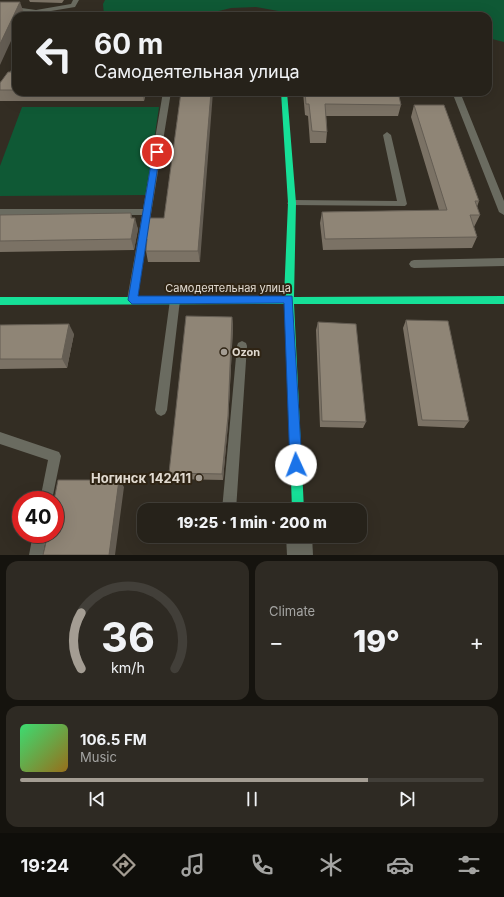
<!DOCTYPE html>
<html lang="en">
<head>
<meta charset="utf-8">
<style>
  body { margin:0; font-family:Inter,sans-serif; background:#2e2a23; color:#f1f3f6; height:100vh; display:flex; flex-direction:column; font-size:15px; white-space:nowrap }
  * { box-sizing:border-box; margin:0 }
  p { font-size:13px; color:#a4a4a2 }
  .icon { flex:none; width:22px; height:22px; fill:none; stroke:currentColor; stroke-width:2; stroke-linecap:round; stroke-linejoin:round }
  .map { position:relative; height:555px; overflow:hidden }
  .drawer { display:flex; flex-direction:column; gap:6px; padding:6px; background:#15130e; flex:1 }
  .drawer>* { flex:none }
  .banner { position:absolute; left:12px; top:12px; width:480px; height:84px; border-radius:12px; box-shadow:0 4px 16px #0002,0 0 0 1px #423f39; background:#26221a; color:#f1f3f6; overflow:hidden }
  .speed { position:absolute; left:12px; top:491px; display:flex; gap:8px; font-size:20px; font-weight:700; text-align:center }
  .speed>* { display:grid; place-content:center; width:52px; height:52px; border-radius:50%; background:#26221a; box-shadow:0 4px 16px #0002,0 0 0 1px #423f39; line-height:1 }
  .speed .limit { border:6px solid #d22; background:#fff; color:#111 }
  .pin { position:absolute; display:grid; place-items:center; width:34px; height:34px; color:#fff; margin:-17px; border:2px solid #fff; border-radius:50%; box-shadow:0 1px 4px #0007 }
  .me { position:absolute; width:44px; margin:-22px; rotate:358deg; stroke-linejoin:round; filter:drop-shadow(0 0 3px #0008) }
  .turn { display:flex; align-items:center; gap:14px; height:84px; padding:0 16px; font-size:18px }
  .turn .icon { width:52px; height:52px; stroke-width:2.5 }
  .turn b { display:block; font-size:28px; line-height:34px }
  .big { font-size:30px; font-weight:800; line-height:1.1 }
  .drawer .card { flex:1; display:flex; flex-direction:column; justify-content:center; gap:6px; min-width:0; padding:0 14px; border-radius:12px; background:#2e2a23 }
  .drawer .dial { align-items:center; gap:0 }
  .dial svg { height:104px; overflow:visible; fill:none; stroke:#423f39; stroke-width:7; stroke-linecap:round; text-anchor:middle }
  .dial text { fill:#f1f3f6; stroke:none }
  .song { display:flex; align-items:center; gap:12px }
  .cover { width:48px; height:48px; border-radius:6px; background:linear-gradient(135deg,hsl(140 70% 55%),hsl(40 70% 35%)) }
  .played { height:4px; border-radius:2px; background:linear-gradient(90deg,#a49d93 75%,#423f39 75%) }
  .keys { display:flex; justify-content:space-around; direction:ltr }
  .heat { display:flex; justify-content:space-between; align-items:center; font-size:22px; direction:ltr }
  .drawer .tiles { flex:1; display:grid; gap:6px; grid-template-columns:1fr 1fr }
  .card:last-child { grid-column:span 2 }
  .trip { position:absolute; left:137px; top:503px; width:230px; height:40px; border-radius:12px; background:#26221a; box-shadow:0 4px 16px #0002,0 0 0 1px #423f39; font-weight:800; line-height:40px; text-align:center }
  .menu { display:flex; height:64px; justify-content:space-around; align-items:center; background:#0f0e0a; color:#a4a4a2 }
  .menu .icon { width:28px; height:28px }
  .menu .active { color:#a49d93 }
  .menu b { font-size:18px; color:#f1f3f6 }
  .map>svg:first-child { display:block }
  .green { fill:#0f5935 }
  .lines { fill:none; stroke-linecap:round; stroke-linejoin:round }
  .lane { fill:#6a6b60; fill-rule:evenodd }
  .street { fill:#6a6b60; fill-rule:evenodd }
  .fast { fill:#16e098; fill-rule:evenodd }
  .wall { fill:#7b7265 }
  .shaded-wall { fill:#645d53 }
  .building { fill:#8f8576; stroke:#645d53 }
  .route { fill:#1a73e8; stroke:#114b97 }
  .poi-dot { fill:#a49d93; stroke:#2f2414; stroke-width:1.5 }
  .labels { text-anchor:middle; stroke-width:4; stroke-linejoin:round; paint-order:stroke }
  .street-label { font-size:11px; fill:#e1dad0; stroke:#2f2414 }
  .poi-label { font-size:11px; font-weight:bold; fill:#e1dad0; stroke:#2f2414; text-anchor:start }
  .near-poi-label { font-size:13px; font-weight:bold; fill:#e1dad0; stroke:#2f2414; text-anchor:end }
</style>
</head>
<body>
<div class="map">
<svg width="504" height="555" viewBox="0 0 504 555">
  <rect width="100%" height="100%" fill="#332d23"/>
  <path class="green" d="M105,0H504V42L488,38V16H364L295,14L256,7L231,8L198,16H107L104,15L103,4Z
    M22,107H159L146,195L0,196V166Z"/>
  <g class="lines">
    <path class="lane" d="M73,0H79L75,7L39,13L38,16H32V13L0,9V5L36,10L71,4Z
      M13,66H16V74H14L10,72Z
      M163,92H171L137,300L136,303L132,304L128,303L127,300L142,215H0V209H143Z
      M452,92H460L504,201V215L499,212Z
      M387,132L391,135L407,204L405,206L289,205L287,203L292,200L397,201L383,135Z
      M504,258V266L414,268L411,267L409,264L411,261L414,260Z
      M175,296L179,297L180,300L167,410L165,414L161,416L157,414L155,410L170,300L171,297Z
      M242,341L246,343L247,346L236,510H222L237,346L238,343Z
      M0,432L59,452L61,456L52,500H40L48,460L0,444Z
      M33,534H47L43,555H29Z"/>
    <path class="street" d="M286,536H312L313,555H287Z"/>
    <path class="fast" d="M281,92H287L296,203L294,297L504,296V304H294L304,510H292L285,304L0,305V297H284L288,203Z"/>
  </g>
  <path class="wall" d="M29,0H64L62,3L30,2Z
    M16,72V92H146L144,101H0V82Z
    M181,92L200,262H148L146,251V248L144,239L164,218Z
    M303,92H398L401,105L398,116H326L327,132L326,143H310L308,116L305,115Z
    M414,105L479,201L477,207L480,215L474,227L477,237L472,248L323,250L320,223L322,212L439,210L411,117Z
    M0,215L133,218L138,229L134,250L0,252Z
    M232,317L233,327L228,424L223,480L172,479L169,473Z
    M406,320L469,421L464,428L418,426L403,328Z
    M318,322L366,422L363,428L320,427L316,330Z
    M0,325L74,334L67,368L0,369Z"/>
  <path class="shaded-wall" d="M20,2L24,13L23,16H16V30L0,65V44Z
    M142,92H146L144,101Z
    M211,92H213L200,262L198,251Z
    M131,213L134,224L135,218L138,229L134,250L131,239Z
    M232,317L233,327L228,424L223,480L222,474Z
    M69,324L74,334L67,368L62,359Z
    M119,480L124,487L115,555H109Z"/>
  <path class="building" d="M0,2H20L0,44Z
    M8,72H16V90H0V83Z
    M181,92H211L198,251H146L147,239H144L148,218H164Z
    M305,92H398L401,105L325,104L327,132L312,131L309,104H306Z
    M414,105H444L479,201H475L480,215H470L477,237L325,239L322,212L447,210Z
    M131,213V218H135L131,239L0,241V215Z
    M186,316L232,317L228,416L222,474L169,473Z
    M406,320L448,321L469,421L422,420Z
    M318,322L356,324L366,422L322,421Z
    M69,324L62,359H0V325Z
    M58,480H119L109,555H43L48,534H55V500H54Z"/>
  <path class="route" d="M157,149L160,152L138,296H292L302,465L300,469L296,470L292,469L290,465L284,303L132,304L128,300L153,152Z"/>
  <g class="poi-dot">
    <circle cx="224" cy="352" r="4"/>
    <circle cx="199" cy="478" r="4"/>
  </g>
  <g class="labels">
    <g class="street-label">
      <text x="228" y="292">Самодеятельная улица</text>
    </g>
    <g class="poi-label">
      <text x="232" y="356">Ozon</text>
    </g>
    <g class="near-poi-label">
      <text x="191" y="483">Ногинск 142411</text>
    </g>
  </g>
</svg>
<div class="speed"><div class="limit">40</div></div>
<div class="pin" style="left:157px;top:152px;background:#d93025"><svg class="icon" aria-label="arrive" viewBox="0 0 24 24"><path d="M6 21V4h12l-3 4 3 4H6"/></svg></div>
<svg class="me" style="left:296px;top:465px" viewBox="-20 -20 40 40"><circle r="19" fill="#fff"/><path d="M0-13L10 11 0 6-10 11z" fill="#1a73e8"/></svg>
<div class="trip">19:25 · 1 min · 200 m</div>
<div class="banner">
<div class="turn"><svg class="icon" aria-label="left" viewBox="0 0 24 24"><path d="M17 20v-9H6M10 6l-5 5 5 5"/></svg><div><b>60 m</b>Самодеятельная улица</div></div>
</div>
</div>
<section class="drawer">
<div class="tiles">
<div class="card dial"><svg viewBox="0 0 100 80">
<path d="M14 69A42 42 0 1 1 86 69"/>
<path d="M14 69A42 42 0 0 1 14 26" stroke="#a49d93"/>
<text x="50" y="56" font-size="32" font-weight="700">36</text>
<text x="50" y="72" font-size="11">km/h</text>
</svg></div>
<div class="card"><p>Climate</p>
<div class="heat"><a>−</a><b class="big">19°</b><a>+</a></div>
</div>
<div class="card">
<div class="song"><i class="cover"></i><div><b>106.5 FM</b><p>Music</p></div></div>
<div class="played"></div>
<div class="keys"><svg class="icon" aria-label="previous" viewBox="0 0 24 24"><path d="M18 5L8 12l10 7zM5 5v14"/></svg><svg class="icon" aria-label="pause" viewBox="0 0 24 24"><path d="M8 5v14M16 5v14"/></svg><svg class="icon" aria-label="next" viewBox="0 0 24 24"><path d="M6 5l10 7-10 7zM19 5v14"/></svg></div>
</div>
</div>
</section>
<nav class="menu">
<b>19:24</b>
<svg class="icon active" aria-label="directions" viewBox="0 0 24 24"><path d="M12 3l9 9-9 9-9-9zM9 14v-3h6M13 9l2 2-2 2"/></svg>
<svg class="icon" aria-label="music" viewBox="0 0 24 24"><path d="M9 18V5l10-2v13"/><circle cx="6" cy="18" r="3"/><circle cx="16" cy="16" r="3"/></svg>
<svg class="icon" aria-label="phone" viewBox="0 0 24 24"><path d="M5 4h4l2 5-3 2q2 4 5 5l2-3 5 2v4C11 20 4 13 5 4z"/></svg>
<svg class="icon" aria-label="climate" viewBox="0 0 24 24"><path d="M12 3v18M4 7l16 10M4 17L20 7"/></svg>
<svg class="icon" aria-label="car" viewBox="0 0 24 24"><path d="M5 17H2v-5l4-1 3-4h7l3 4 3 1v5h-3M9 17h6M6 11h13"/><circle cx="7" cy="17" r="2"/><circle cx="17" cy="17" r="2"/></svg>
<svg class="icon" aria-label="filters" viewBox="0 0 24 24"><path d="M4 7h16M4 17h16"/><circle cx="9" cy="7" r="2"/><circle cx="15" cy="17" r="2"/></svg>
</nav>
</body>
</html>
